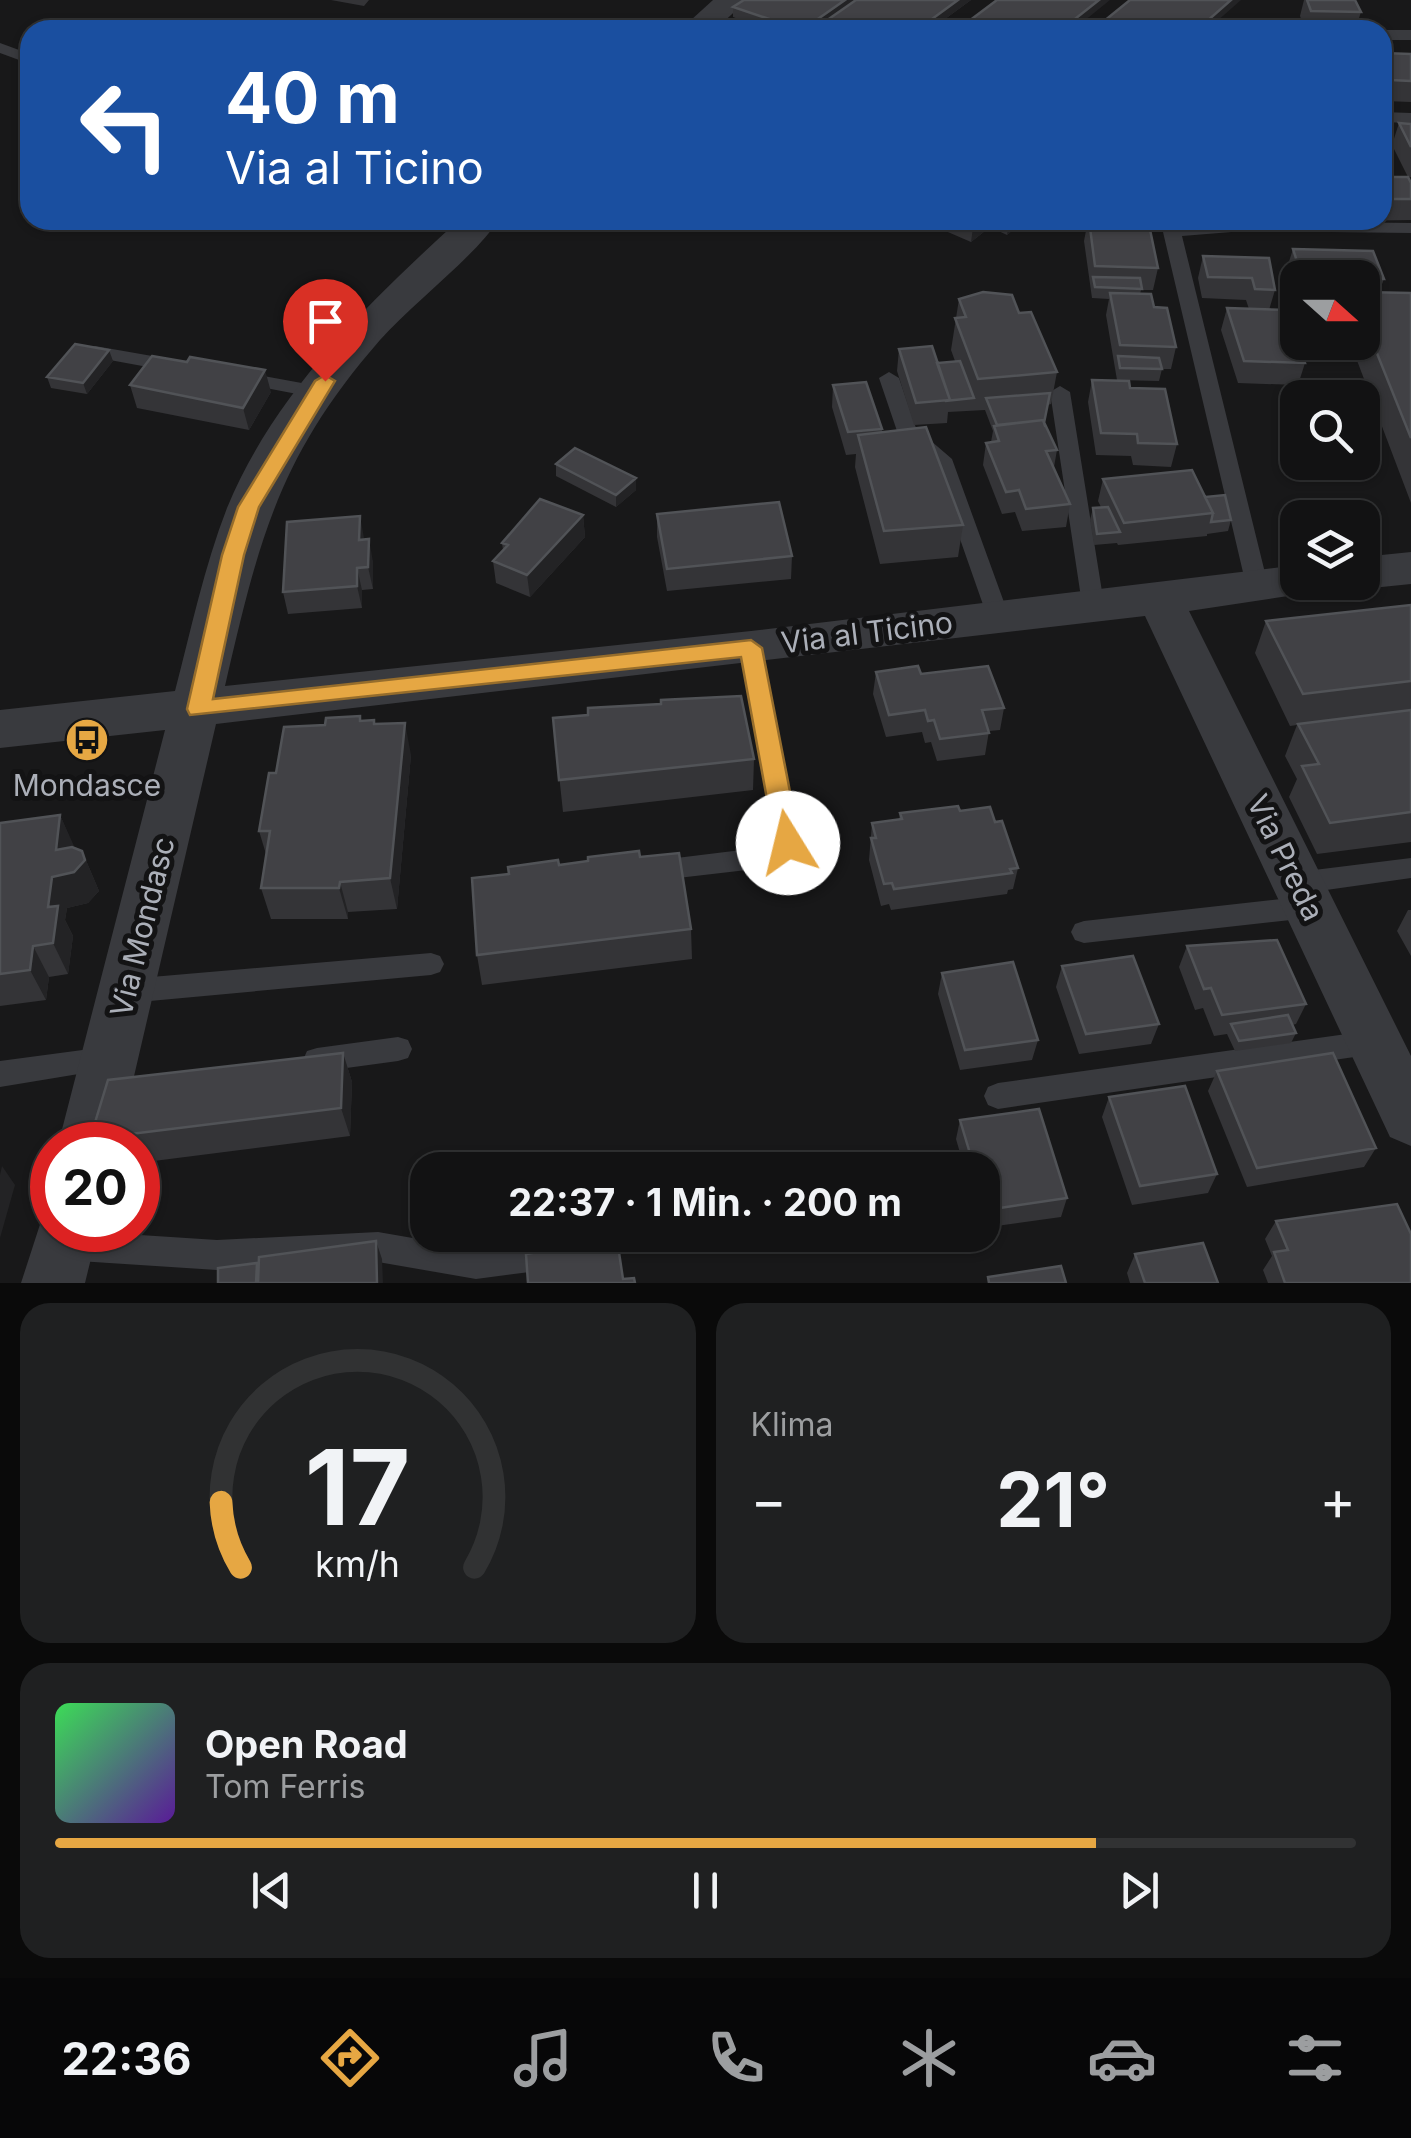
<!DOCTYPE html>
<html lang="de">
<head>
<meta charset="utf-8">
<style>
  body { margin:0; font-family:Inter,sans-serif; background:#1f2021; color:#f1f3f6; height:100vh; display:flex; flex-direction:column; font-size:38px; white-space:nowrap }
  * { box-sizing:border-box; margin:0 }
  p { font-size:32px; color:#9c9ea0 }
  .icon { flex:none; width:55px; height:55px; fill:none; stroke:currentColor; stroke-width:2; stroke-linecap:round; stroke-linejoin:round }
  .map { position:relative; height:1283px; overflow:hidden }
  .drawer { display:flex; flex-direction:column; gap:20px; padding:20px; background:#0a0a0a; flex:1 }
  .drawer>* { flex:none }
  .banner { position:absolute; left:20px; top:20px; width:1372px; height:210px; border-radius:30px; box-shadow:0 2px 8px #0004,0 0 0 2px #313233; background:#1a4fa0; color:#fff; overflow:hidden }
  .needle { width:65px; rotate:111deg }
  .fabs { position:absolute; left:1280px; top:260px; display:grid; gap:20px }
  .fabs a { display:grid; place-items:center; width:100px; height:100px; border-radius:20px; background:#121213; box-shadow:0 2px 8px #0004,0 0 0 2px #313233; font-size:50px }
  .speed { position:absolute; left:30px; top:1122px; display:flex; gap:20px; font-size:50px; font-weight:700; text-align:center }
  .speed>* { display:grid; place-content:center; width:130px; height:130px; border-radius:50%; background:#121213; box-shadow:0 2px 8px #0004,0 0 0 2px #313233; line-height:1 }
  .speed .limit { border:15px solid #d22; background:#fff; color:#111 }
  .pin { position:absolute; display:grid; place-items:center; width:85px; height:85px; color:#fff; margin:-102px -42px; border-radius:50% 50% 50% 0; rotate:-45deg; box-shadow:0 0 10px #0007 }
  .pin .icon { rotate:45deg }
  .me { position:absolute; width:110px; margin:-55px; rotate:351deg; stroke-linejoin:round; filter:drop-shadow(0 0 8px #0008) }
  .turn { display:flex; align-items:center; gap:35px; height:210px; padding:0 40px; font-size:45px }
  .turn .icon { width:130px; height:130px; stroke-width:2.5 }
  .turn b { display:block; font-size:70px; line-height:85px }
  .big { font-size:75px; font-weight:700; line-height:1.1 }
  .drawer .tile { flex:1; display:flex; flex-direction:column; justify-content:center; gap:15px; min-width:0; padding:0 35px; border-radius:30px; background:#1f2021 }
  .drawer .dial { align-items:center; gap:0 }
  .dial svg { height:260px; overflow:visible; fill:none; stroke:#313233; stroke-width:7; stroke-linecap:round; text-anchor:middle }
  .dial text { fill:#f1f3f6; stroke:none }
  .song { display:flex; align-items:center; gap:30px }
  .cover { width:120px; height:120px; border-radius:15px; background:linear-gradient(135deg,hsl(130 70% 55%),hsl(270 70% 35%)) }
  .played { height:10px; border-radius:5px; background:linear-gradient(90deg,#e6a743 80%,#313233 80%) }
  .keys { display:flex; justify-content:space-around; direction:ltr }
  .heat { display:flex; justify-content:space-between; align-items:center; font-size:55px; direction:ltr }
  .drawer .tiles { flex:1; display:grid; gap:20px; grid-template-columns:1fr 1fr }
  .tile:last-child { grid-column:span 2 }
  .trip { position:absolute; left:410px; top:1152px; width:590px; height:100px; border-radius:30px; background:#121213; box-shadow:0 2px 8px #0004,0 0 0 2px #313233; font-weight:700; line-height:100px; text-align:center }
  .menu { display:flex; height:160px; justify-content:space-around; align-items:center; background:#070708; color:#9c9ea0 }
  .menu .icon { width:70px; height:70px }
  .menu .current { color:#e6a743 }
  .menu b { font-size:45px; color:#f1f3f6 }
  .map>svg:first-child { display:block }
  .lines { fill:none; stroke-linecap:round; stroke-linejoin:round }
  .service { fill:#393a3e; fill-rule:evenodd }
  .minor { fill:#393a3e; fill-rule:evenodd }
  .wall { fill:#343437 }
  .shaded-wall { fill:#232325 }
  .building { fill:#414145; stroke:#515357; stroke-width:2.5 }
  .route { fill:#e6a743; stroke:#966d2c; stroke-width:2.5 }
  .labels { text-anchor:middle; stroke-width:10; stroke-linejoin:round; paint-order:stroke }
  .street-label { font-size:30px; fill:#abafb8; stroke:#131314 }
  .poi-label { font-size:30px; fill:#abafb8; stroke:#131314 }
</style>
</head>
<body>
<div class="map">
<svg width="1411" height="1283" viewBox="0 0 1411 1283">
  <rect width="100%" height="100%" fill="#181819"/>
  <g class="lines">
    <path class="service" d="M1382,30H1411V40H1382Z
      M0,43L30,54V64L0,53Z
      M1382,112L1411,113V123L1382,122Z
      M1244,221L1411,223V233L1244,231L1182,236L1268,585L1257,593L1246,585L1163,232L1172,227Z
      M95,346L175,360L185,366L175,372L88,356V348Z
      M241,372L318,386L328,392L318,398L234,382L231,378L234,374Z
      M889,372L899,378L916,428L952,459L1009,616L1006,622H990L987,616L933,462L897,431L879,378Z
      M1060,386L1070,392L1104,604L1093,612L1082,604L1050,392Z
      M751,640L762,648L800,843L782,864L773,867L652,881L643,878L639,871L643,864L652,861L767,847L775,840L740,648Z
      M1411,858V878L1298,894L1289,890L1285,883L1289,876L1298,872Z
      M1309,896L1318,899L1322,907L1318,915L1309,918L1084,943L1075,940L1071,932L1075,924L1084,921Z
      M431,953L440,956L444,964L440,972L431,975L128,1003L119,999L115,991L119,983L128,979Z
      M1375,1030L1385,1033L1389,1042L1385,1051L1375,1054L998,1109L988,1105L984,1096L988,1087L998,1083Z
      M398,1037L408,1040L412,1049L408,1058L398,1061L317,1072L307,1069L303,1060L307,1051L317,1048Z
      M105,1047L115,1050L119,1059L115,1068L0,1087V1061Z
      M63,1230L217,1240L378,1232L476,1249L553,1239L564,1244L568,1254L564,1264L553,1269L476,1279L378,1262L217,1270L63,1260L52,1255L48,1245L52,1235Z"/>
    <path class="minor" d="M713,0H747L715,30H680Z
      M459,220H499C472,259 414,302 380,340C278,457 259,540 225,686L751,631L1298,565V582H1320L1314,592L1189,611L1411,1056V1146L1390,1137L1145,616L216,724L118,1145H58L165,730L0,748V710L175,691C191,630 204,567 227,508C274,393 369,302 459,220Z
      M1411,552V584L1362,589L1345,582H1362V557Z
      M52,1206V1230H98L85,1283H21L45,1209Z"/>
  </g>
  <path class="wall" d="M331,0H369L364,6Z
    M971,0L930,30H768L733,17V7Z
    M1304,0H1355L1361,12L1355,30H1305L1300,16Z
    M1382,53L1411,54V102L1385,101L1382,95Z
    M1399,123L1411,124V177H1409L1411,183V220L1281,222L1280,220H1382V177H1408L1392,145Z
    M934,220H1025L1007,235L990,227L971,242L934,226Z
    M1088,220H1183L1149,222L1158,268L1153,290H1141L1140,294L1154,307L1176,347L1171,369H1162L1159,381L1117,380L1106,315L1109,299L1092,298L1084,241Z
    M1293,249L1384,279L1379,292L1411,293V503L1350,342H1362V278H1298V299H1295L1286,271Z
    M1203,256L1269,258L1275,290L1269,310L1305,363L1298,385L1238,383L1221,330L1227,308L1249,309L1246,300L1202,298L1198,278Z
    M959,299L1019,313L1057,372L1051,404L1048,405L1044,424L1057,450L1054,467L1070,504L1066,527L1022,531L1015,512L1002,514L983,465L986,443L991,442L993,431L985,410L948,412L947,423L914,425L897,371L899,349L937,363L955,361L951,350Z
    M113,361L87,394L51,388L47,377Z
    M1092,380L1130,388L1177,444L1171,467L1133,465L1131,456L1096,455L1088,402Z
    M130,385L271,392L249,430L137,408Z
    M833,385L882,429V432L963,525L958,557L880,564L855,467L856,454L846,455L832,407Z
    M556,464L636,478V490L616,507L556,476Z
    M1103,479L1205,497L1231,520L1228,531L1207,534V536L1118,545L1117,543L1094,545L1090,520L1093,508L1101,507L1098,501Z
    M657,514L792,556L791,579L667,591L657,537Z
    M583,515L585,537L530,597L496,583L493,561L503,550L502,543Z
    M364,540L373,562V589L362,590V608L288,614L283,592Z
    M1411,605V842L1317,854L1289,797L1297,779L1285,756L1297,725L1290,726L1255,653L1266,621Z
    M876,672L921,674L1004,708L1000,730L989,731L985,755L937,761L931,742L925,743L922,732L886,737L873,694Z
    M553,718L754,759L753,790L563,812Z
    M361,721L375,724L411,755L397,909L348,912V919H271L261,888L266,854L259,831L276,773L325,725Z
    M960,811L995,822L1018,868L1013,889L1008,890L1007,894L891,910L889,904L881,906L869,860L872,823L899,820L900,813Z
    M60,815L74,848L82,851L99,891L88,903L67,908L65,920L73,936L68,974L49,977L46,1000L0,1006V823Z
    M640,857L691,929L692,959L482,985L477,955L559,865Z
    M1408,910H1411V956L1397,931Z
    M1187,946L1306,1004L1296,1024L1292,1025L1296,1033L1291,1043L1235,1051L1227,1034L1214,1036L1203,1008L1195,1010L1179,967Z
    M1062,966L1159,1024L1151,1044L1079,1054L1056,987Z
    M942,973L1038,1040L1032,1060L960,1070L938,994Z
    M343,1053L352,1082L350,1136L138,1163V1145H94L90,1139Z
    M1217,1071L1376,1148L1364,1167L1247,1187L1208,1091Z
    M1109,1097L1217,1174L1208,1193L1132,1205L1102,1117Z
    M960,1120L1067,1198L1061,1217L982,1228V1170H965L956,1139Z
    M1276,1221L1411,1283H1268L1263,1270L1272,1256L1265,1239Z
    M1135,1254L1218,1283H1130L1127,1273Z"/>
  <path class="shaded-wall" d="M845,0H860L816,30H802Z
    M958,0H971L930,30H917Z
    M1099,0H1110L1073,30H1061Z
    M1231,0H1241L1207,30H1197Z
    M974,220H991L990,227L971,242Z
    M1009,220H1025L1007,235Z
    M109,350L113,361L87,394L83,383Z
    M265,370L271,392L249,430L243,408Z
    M636,478V490L616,507V495Z
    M583,515L585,537L530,597L527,575Z
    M360,516L364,538L363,563L359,540Z
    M369,539L373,562V589L368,567Z
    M357,568L362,590V608L357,586Z
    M405,723L411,755L397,909L390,878Z
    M60,815L74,846L71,873L82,851L99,891L88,903L67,908L65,920L73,936L68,974L53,943L48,907Z
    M340,882L348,912V919L339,888Z
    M33,946L49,977L46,1000L30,970Z
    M343,1053L352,1082L350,1136L341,1108Z
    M2,1166L15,1185L0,1238V1175Z
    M376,1241L382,1259L383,1283H377Z"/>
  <path class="building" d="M744,0H845L802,30L733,7Z
    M856,0H958L917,30H813Z
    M997,0H1099L1061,30H957Z
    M1130,0H1231L1197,30H1093Z
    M1307,0H1355L1361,12L1311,11Z
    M1382,53L1411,54V81L1391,80Z
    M1399,123L1411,124V147Z
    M1382,177H1408L1411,183V199H1382Z
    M1089,220H1148L1158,268L1095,266Z
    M1293,249L1373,251L1384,279L1302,277Z
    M1203,256L1269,258L1275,290L1255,289L1252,278L1208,277Z
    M1093,277L1140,278L1142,289L1095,287Z
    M983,292L1012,295L1019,313L1031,312L1057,372L978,379L955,318L966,317L959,299Z
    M1362,292L1411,293V438L1362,316Z
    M1110,293L1151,294L1154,307L1167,308L1176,347L1120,345Z
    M1227,308L1289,310L1305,363L1244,361Z
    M75,344L109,350L83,383L47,377Z
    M932,346L950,400L916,403L899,349Z
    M152,356L187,362L190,357L265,370L243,408L130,385Z
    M1118,356L1159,358L1162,369L1120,368Z
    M960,361L974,398L945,401L950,400L937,363Z
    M1092,380L1129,381L1130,388L1165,389L1177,444L1138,443L1137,434L1101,433Z
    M866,382L882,429L848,432L833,385Z
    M1050,393L1044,423L1043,420L997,425L986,398Z
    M1043,420L1057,450L1046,451L1070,504L1026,509L1019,490L1006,492L986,443L999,441L994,426Z
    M926,427L963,525L884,531L858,435Z
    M575,448L636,478L616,495L556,464Z
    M1192,470L1213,513L1124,523L1103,479Z
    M1225,495L1231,520L1211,522L1213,513L1205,497Z
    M540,499L583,515L527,575L493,561L508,545L502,543Z
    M779,502L792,556L667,569L657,514Z
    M1108,507L1120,532L1097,534L1093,508Z
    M360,516L359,540L369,539L368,567L357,568V586L283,592L287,522Z
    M1411,605V681L1303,694L1266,621Z
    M918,666L921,674L988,666L1004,708L982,710L989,733L940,739L934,720L928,721L925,710L889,715L876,672Z
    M741,696L754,759L559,780L553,718L588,715V708L661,704V700Z
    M1411,710V812L1330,823L1302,766L1319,764L1298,724Z
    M360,716V721L374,720V724L405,723L390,878L340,882L339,888H261L270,831H259L269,773H276L284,727L325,725L326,718Z
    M958,806L960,811L990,807L995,822L1002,821L1018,868L1010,869L1012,873L894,889L892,883L884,884L871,838H876L872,823L902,819L900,813Z
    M60,815L56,850L72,847L82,851L85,860L74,872L52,877L48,907L58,906L53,943L33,946L30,970L0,974V823Z
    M639,851L640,857L679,853L691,929L477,955L472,878L509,874L508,867L558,860L559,865L588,861V857Z
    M1277,940L1306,1004L1222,1015L1211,988L1204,989L1187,946Z
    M1133,956L1159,1024L1086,1034L1062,966Z
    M1013,962L1038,1040L965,1050L942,973Z
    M1288,1015L1296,1033L1239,1041L1231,1024Z
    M343,1053L341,1108L90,1139L108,1080Z
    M1333,1053L1376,1148L1257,1168L1217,1071Z
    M1185,1086L1217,1174L1140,1186L1109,1097Z
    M1039,1109L1067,1198L986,1210L982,1198V1170H975L960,1120Z
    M1397,1204L1411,1234V1283H1285L1274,1252L1288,1250L1276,1221Z
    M617,1239L623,1279L634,1278L635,1283H528L526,1254Z
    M376,1241L377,1283H258L259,1257Z
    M1203,1243L1218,1283H1145L1135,1254Z
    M257,1263L256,1283H218V1268Z
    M1061,1266L1066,1283H989L988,1277Z"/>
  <path class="route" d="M325,375L335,381L259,507L244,555L213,699L751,640L762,648L800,843L797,850H779L775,843L741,657L190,715L187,709L222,555L238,507L315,381Z"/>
  <defs>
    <g id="bus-disc" transform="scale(2.25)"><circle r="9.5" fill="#e6a743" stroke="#131314"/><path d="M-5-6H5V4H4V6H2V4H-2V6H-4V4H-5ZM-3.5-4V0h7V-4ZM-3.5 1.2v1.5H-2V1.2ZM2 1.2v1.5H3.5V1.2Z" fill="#111"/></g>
  </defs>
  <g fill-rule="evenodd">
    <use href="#bus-disc" x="87" y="740"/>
  </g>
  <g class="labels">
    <g class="street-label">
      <text transform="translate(867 633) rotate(-7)" y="10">Via al Ticino</text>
      <text transform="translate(1285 858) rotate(64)" y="10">Via Preda</text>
      <text transform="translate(143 927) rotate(-76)" y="10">Via Mondasc</text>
    </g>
    <g class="poi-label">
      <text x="87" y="796">Mondasce</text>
    </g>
  </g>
</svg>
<div class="fabs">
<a><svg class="needle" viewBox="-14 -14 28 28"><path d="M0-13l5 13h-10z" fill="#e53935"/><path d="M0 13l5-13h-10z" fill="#9c9ea0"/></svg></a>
<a><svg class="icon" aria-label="search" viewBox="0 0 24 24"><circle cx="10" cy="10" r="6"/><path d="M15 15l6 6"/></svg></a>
<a><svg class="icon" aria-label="layers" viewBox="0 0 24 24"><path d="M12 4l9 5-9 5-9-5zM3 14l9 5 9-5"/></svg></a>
</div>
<div class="speed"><div class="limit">20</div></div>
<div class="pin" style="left:325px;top:381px;background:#d93025"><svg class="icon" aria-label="arrive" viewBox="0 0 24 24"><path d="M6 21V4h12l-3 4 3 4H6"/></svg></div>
<svg class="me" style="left:788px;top:843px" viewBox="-20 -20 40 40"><circle r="19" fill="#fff"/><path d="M0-13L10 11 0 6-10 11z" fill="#e6a743"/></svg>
<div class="trip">22:37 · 1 Min. · 200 m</div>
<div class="banner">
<div class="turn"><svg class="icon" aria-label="left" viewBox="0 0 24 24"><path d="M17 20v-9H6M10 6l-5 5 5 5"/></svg><div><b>40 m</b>Via al Ticino</div></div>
</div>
</div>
<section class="drawer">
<div class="tiles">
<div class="tile dial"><svg viewBox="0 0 100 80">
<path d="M14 69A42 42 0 1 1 86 69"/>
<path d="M14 69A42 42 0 0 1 8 49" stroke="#e6a743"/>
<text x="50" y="56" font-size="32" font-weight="700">17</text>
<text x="50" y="72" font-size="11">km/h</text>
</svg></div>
<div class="tile"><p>Klima</p>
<div class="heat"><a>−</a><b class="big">21°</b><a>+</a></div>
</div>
<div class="tile">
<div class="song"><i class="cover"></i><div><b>Open Road</b><p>Tom Ferris</p></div></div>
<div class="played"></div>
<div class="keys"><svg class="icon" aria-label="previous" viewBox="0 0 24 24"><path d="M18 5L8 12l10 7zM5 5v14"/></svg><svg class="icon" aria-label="pause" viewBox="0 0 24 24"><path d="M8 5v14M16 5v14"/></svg><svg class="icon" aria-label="next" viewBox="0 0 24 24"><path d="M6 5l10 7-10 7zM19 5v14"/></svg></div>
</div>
</div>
</section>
<nav class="menu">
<b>22:36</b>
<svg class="icon current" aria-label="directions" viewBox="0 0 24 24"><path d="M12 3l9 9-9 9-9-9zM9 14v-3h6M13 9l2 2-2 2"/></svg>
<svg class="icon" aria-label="music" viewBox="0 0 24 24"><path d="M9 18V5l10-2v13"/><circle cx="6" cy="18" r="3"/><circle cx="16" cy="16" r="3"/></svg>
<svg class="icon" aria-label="phone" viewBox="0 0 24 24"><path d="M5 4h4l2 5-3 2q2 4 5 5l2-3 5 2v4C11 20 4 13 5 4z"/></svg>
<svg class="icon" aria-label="climate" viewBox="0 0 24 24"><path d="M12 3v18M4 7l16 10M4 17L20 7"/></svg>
<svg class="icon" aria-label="car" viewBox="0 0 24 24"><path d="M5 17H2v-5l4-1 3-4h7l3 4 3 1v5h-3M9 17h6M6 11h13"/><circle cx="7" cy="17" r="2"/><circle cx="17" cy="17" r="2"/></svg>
<svg class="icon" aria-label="filters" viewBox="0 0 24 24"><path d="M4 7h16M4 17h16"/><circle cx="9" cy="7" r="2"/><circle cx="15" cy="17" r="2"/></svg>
</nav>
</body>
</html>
